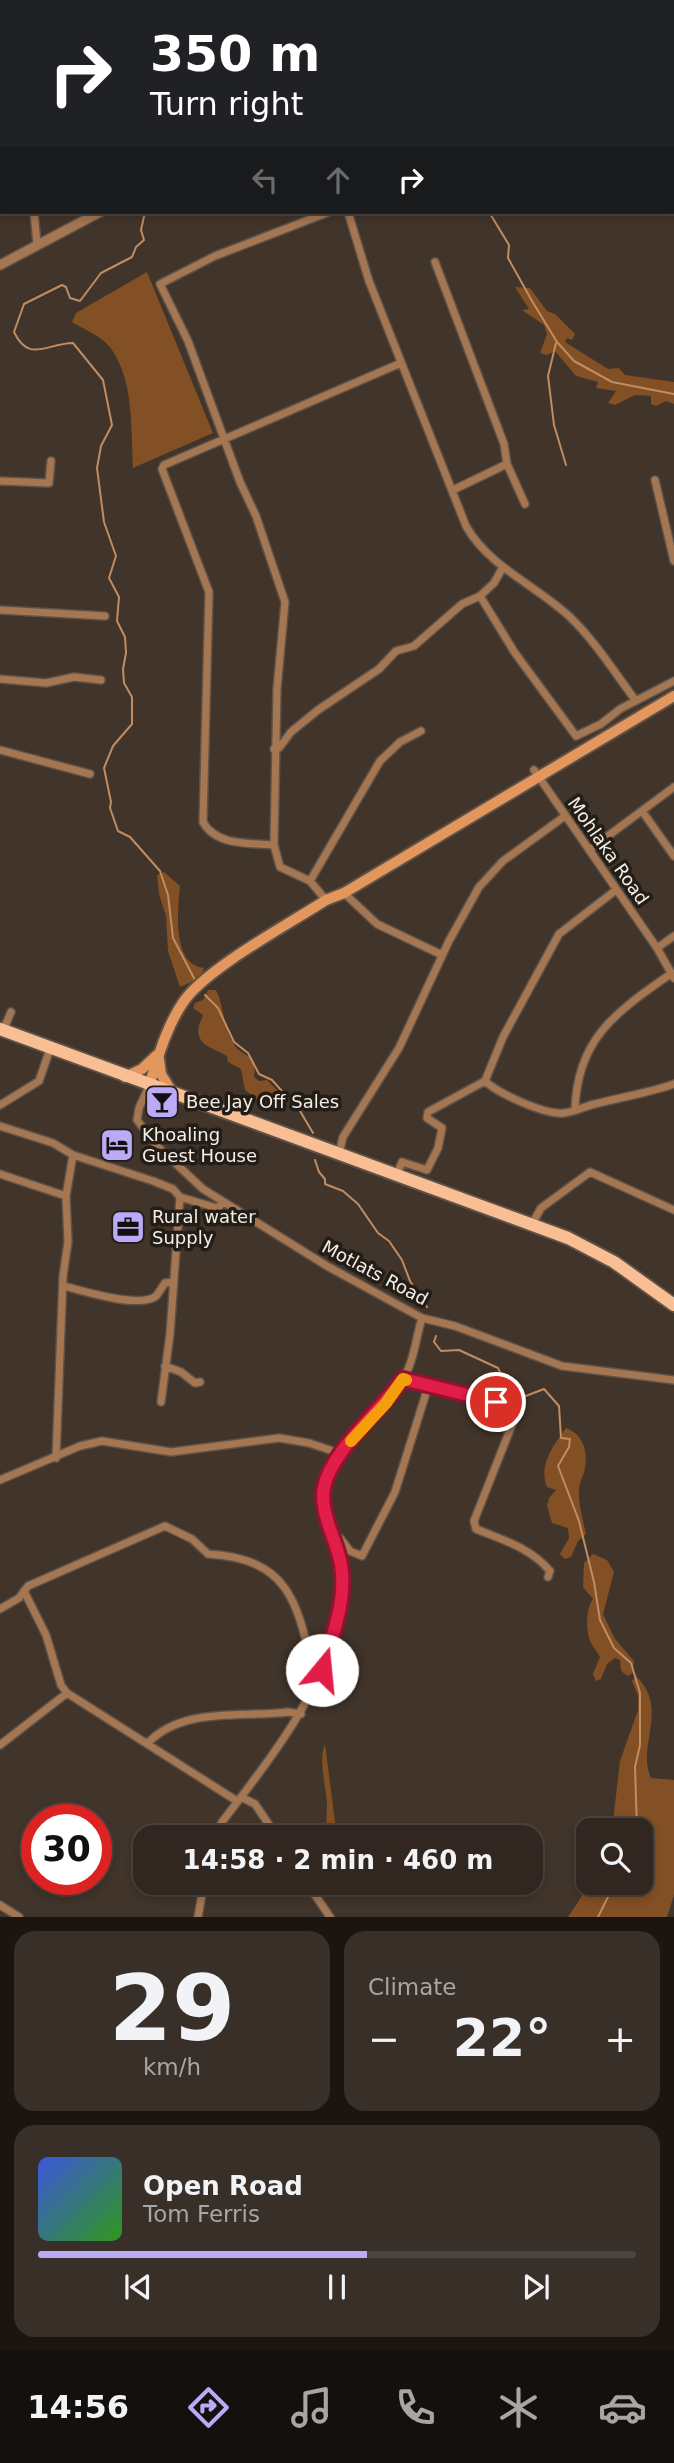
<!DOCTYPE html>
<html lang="en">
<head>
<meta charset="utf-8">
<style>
  body { margin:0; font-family:"DejaVu Sans",sans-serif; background:#392f29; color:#f1f3f6; height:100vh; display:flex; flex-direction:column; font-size:26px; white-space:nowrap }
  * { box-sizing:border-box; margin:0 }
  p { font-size:23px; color:#a8a5a5 }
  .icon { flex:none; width:38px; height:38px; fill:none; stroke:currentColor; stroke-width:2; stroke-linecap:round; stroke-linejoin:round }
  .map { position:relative; height:1917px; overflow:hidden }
  .drawer { display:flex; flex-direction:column; gap:14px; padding:14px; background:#1b1512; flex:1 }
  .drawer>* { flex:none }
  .banner { position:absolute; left:0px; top:0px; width:676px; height:214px; box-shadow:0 4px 10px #0003,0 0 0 2px #4c443e; background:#202124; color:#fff; overflow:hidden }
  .fabs { position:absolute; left:576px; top:1818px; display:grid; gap:14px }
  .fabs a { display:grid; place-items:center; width:77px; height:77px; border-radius:14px; background:#312720; box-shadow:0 4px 10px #0003,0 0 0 2px #4c443e; font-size:35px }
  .speed { position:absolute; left:21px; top:1804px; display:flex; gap:14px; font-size:35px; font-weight:700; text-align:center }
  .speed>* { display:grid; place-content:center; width:91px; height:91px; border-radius:50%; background:#312720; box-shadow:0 4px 10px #0003,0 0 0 2px #4c443e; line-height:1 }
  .speed .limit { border:10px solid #d22; background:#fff; color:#111 }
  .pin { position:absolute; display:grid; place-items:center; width:60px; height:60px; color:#fff; margin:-30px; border:4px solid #fff; border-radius:50%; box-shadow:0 2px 7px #0007 }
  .me { position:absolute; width:77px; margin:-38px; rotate:17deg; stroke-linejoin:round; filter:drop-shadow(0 0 5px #0008) }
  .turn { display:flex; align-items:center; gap:24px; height:147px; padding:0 35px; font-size:32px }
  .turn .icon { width:91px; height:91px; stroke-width:2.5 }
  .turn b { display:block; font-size:49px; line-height:60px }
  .lanes { display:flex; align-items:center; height:66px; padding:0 35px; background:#0003; justify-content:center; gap:35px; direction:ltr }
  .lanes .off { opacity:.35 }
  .big { font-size:52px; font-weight:800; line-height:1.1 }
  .drawer .widget { flex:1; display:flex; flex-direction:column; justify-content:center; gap:10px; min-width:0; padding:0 24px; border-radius:21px; background:#392f29 }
  .drawer .dial { align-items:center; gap:0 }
  .dial b { font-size:91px; line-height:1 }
  .song { display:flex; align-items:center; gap:21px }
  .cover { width:84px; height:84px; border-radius:10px; background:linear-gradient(135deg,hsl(230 70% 55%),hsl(110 70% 35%)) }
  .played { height:7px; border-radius:4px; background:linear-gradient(90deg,#bbaaf6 55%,#4c443e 55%) }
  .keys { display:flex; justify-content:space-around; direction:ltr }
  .heat { display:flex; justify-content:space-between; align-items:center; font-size:38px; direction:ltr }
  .drawer .tiles { flex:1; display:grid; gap:14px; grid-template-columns:1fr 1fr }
  .widget:last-child { grid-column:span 2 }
  .trip { position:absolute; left:133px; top:1825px; width:410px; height:70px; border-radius:21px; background:#312720; box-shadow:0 4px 10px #0003,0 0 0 2px #4c443e; font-weight:800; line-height:70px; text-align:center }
  .menu { display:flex; height:112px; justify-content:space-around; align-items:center; background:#14100d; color:#a8a5a5 }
  .menu .icon { width:49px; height:49px }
  .menu .current { color:#bbaaf6 }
  .menu b { font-size:32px; color:#f1f3f6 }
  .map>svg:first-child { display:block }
  .green { fill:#834f24 }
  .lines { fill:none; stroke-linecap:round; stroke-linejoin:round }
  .stream { stroke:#c08d63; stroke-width:2 }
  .minor-casing { stroke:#5e5248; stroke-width:10 }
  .tertiary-casing { stroke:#5e5248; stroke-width:12 }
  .secondary-casing { stroke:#5e5248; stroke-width:14 }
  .primary-casing { stroke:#5e5248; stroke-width:16 }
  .minor { stroke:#a57652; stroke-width:7 }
  .tertiary { stroke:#a57652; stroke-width:9 }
  .secondary { stroke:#e4975d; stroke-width:10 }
  .primary { stroke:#f9be93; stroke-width:12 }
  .route-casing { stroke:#92132f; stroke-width:18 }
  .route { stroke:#e11d48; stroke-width:12 }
  .slow { stroke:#f59e0b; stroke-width:12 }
  .labels { text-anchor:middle; stroke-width:7; stroke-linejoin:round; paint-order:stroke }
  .street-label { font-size:18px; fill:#f6ede6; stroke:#231d18 }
  .poi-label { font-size:18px; fill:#f6ede6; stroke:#231d18; text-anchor:start }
</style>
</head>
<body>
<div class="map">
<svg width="674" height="1917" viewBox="0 0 674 1917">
  <rect width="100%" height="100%" fill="#41342a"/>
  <path class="green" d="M147,272L213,433L133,468C131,430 134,382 112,350C104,337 85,330 72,322L76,313Z
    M515,287L530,288L547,311L555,314L575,334L572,340L567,338L565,342L608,369L619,368L625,375L674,382V404L666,401L656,406L651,404V396L635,395L615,405L608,403L616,391L596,388L598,382L576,376L555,351L547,355L540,353L547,334L544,325L522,310L529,309Z
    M164,872L180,886C178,910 171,964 204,968L200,978L180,987L168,951L166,916L159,894L157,875Z
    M208,990H216C224,1006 223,1026 233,1043C241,1058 258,1052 254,1077L259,1081L267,1080L278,1091L275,1101L257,1099L245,1090L241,1069L228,1062L227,1056C215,1048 194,1046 199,1025C200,1022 202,1019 203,1015L193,1008L195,1003L203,1000Z
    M566,1428C583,1434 588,1451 585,1468C584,1476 579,1482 579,1490C578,1504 583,1520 586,1534L578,1541L571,1557L565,1559L560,1554L569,1538L568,1528L552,1523L547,1506L549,1498L556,1490L547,1487C538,1466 554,1444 566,1428Z
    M593,1554L607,1560L614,1572L603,1614L615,1639L634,1661L633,1672L629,1676C619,1672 621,1669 620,1660L615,1658L607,1664L601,1679L596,1681L593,1674L600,1657C598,1652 593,1648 591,1643C585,1631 586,1608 593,1599L583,1587L584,1563Z
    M636,1676C670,1709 636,1746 651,1778L674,1780V1895L667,1917H568L580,1899L588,1878V1883H640V1830H612L620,1761L638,1710V1696L632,1681Z
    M325,1744L337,1837H328C325,1827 327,1815 327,1804C326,1785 318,1761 325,1744Z"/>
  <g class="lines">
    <path class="stream" d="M313,0L318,2
      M292,2L294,0
      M372,2L374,0
      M387,2L388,0
      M145,212L141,230L144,240L136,247L132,257L101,273L80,301L70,298L66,287L62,285L24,304L14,332C29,363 45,344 73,343L103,380L112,425L101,446L97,468L104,522L116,556L109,578L119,597L117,621L125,637L126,653L123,669L124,683L132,697V724L113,746L104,768L111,802L110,808L118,831L130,837L160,871L168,895L173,938L195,980
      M489,212L509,245L508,258L532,301L557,342L574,361L612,382L674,394
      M556,343L548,376L554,425L566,465
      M205,995L218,1008L234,1042L248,1053L259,1074L272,1080L300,1111L313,1133
      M315,1160L319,1172L325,1179V1184L343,1191L358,1204L378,1233L389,1241L402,1260L410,1281L427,1307
      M436,1336L434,1342L441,1351L459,1350L498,1368L508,1390L523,1397L544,1389L559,1406L561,1438L570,1439L569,1447L558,1466L579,1521L594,1582L600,1620L614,1648L631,1663L640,1693V1745L635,1767L637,1830
      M598,1917L615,1883"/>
    <g class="minor-casing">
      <path id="minor" d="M466,2L468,0
        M555,2L558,0
        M0,161L2,160
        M34,212L37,244
        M348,212L369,281L466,526C489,567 536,585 570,617C595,641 615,673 636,701
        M435,262L504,444L507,464L525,504
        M655,480L674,561
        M0,481L49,483L51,461
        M453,490L507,464
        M480,596L515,653L576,736L601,724L620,709L674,681
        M0,610L105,616
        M0,679L46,683L74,677L101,680
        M274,749L279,748L291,732L318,710L379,669L396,651L414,646L462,604L480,596L494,583L503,567
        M0,750L90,774
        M534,770L657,948L674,978
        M642,811L674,856
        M274,845C250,843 216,846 203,822L209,592L162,469L164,465L401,363
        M589,850L674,787
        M310,881L380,761L400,742L421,731
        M616,890L559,934L503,1037L485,1081C499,1094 545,1115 564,1113C575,1112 585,1106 595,1104C622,1097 648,1093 674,1084
        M344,893L377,924L442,955
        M326,900L310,881L280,867L274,845L277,689L285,602L256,516L240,482L188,341L160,284L215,256L329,212
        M657,948L674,936
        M3,1031L11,1012
        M149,1086L139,1108L137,1120L156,1145L203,1189L327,1266L422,1318L455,1326L562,1366L674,1380
        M0,1105L39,1081L50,1049
        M575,1110C577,1037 618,1011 672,973
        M0,1126L53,1143L73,1155L153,1181L173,1189L180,1197L217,1208L223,1203
        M339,1154L343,1137L399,1048L449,941L479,887L503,861L565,816
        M0,1174L66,1196
        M397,1174L402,1162L427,1170L438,1148L442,1128L427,1118L428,1112L485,1081
        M532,1224L541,1208L590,1172L674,1210
        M64,1286C82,1291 141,1309 156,1296C159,1293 162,1287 165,1283L173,1282
        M165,1366L181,1372L195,1383L200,1382
        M403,1379L514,1406L515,1417L474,1521L476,1529C503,1540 531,1548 550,1571L548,1577
        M161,1402L170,1334L180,1197
        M56,1458L63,1276L68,1242L66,1196L73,1155
        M0,1480L80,1446L102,1441L171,1452L279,1438L309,1443L339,1453
        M333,1538H340L350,1551L362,1556L395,1492L428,1387
        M24,1591L46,1635L61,1685L67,1693L237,1801
        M0,1609L19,1598L28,1586L165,1526L192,1539L208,1554C289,1559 297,1601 313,1671L319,1678
        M147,1744C182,1706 242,1718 288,1712L301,1714
        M0,1745L67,1693
        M241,1797L255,1804L278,1838
        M215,1838L222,1822C270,1759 320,1699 336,1620C339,1608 343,1595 343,1583C341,1553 318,1513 325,1485C336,1441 381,1416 403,1379C414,1362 416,1337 422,1318
        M307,1883L330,1917
        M0,1905L19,1917
        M198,1917L204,1883"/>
    </g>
    <g class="tertiary-casing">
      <path id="tertiary" d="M170,0L171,2
        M0,265L100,212"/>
    </g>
    <g class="secondary-casing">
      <path id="secondary" d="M159,1059L161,1074L172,1092
        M125,1077L142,1069L157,1055
        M149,1086C158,1057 167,1025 184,1001C207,968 289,924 326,900L344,893L674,696"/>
    </g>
    <g class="primary-casing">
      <path id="primary" d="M0,1029L568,1238L614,1262L674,1305"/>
    </g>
    <use href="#minor" class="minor"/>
    <use href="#tertiary" class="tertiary"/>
    <use href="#secondary" class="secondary"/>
    <use href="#primary" class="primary"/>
  </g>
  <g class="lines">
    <g class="route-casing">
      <path id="route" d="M322,1670C332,1637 347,1600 341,1565C337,1540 319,1513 324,1487C332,1450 380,1411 403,1379L496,1402"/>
    </g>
    <use href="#route" class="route"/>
    <path class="slow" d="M351,1441L386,1403L403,1379L406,1380"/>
  </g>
  <defs>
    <g id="bar-square" transform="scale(1.75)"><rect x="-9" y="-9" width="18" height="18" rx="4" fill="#bbaaf6" stroke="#231d18"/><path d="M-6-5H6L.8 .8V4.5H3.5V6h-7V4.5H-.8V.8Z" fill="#111"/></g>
    <g id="hotel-square" transform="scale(1.75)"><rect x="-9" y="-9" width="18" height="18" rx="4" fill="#bbaaf6" stroke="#231d18"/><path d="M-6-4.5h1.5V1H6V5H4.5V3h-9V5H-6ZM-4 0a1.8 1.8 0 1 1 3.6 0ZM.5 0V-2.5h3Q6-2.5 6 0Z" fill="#111"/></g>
    <g id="office-square" transform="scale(1.75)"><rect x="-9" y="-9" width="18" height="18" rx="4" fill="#bbaaf6" stroke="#231d18"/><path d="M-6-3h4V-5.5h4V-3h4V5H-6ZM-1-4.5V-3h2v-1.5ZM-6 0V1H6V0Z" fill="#111"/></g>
  </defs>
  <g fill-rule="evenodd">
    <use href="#bar-square" x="162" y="1102"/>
    <use href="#hotel-square" x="117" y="1145"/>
    <use href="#office-square" x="128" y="1227"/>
  </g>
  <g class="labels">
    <g class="street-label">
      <text transform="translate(608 851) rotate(55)" y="6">Mohlaka Road</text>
      <text transform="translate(375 1273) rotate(28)" y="6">Motlats Road</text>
    </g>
    <g class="poi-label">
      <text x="186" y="1108">Bee Jay Off Sales</text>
      <text x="142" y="1141">Khoaling<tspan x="142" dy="21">Guest House</tspan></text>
      <text x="152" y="1223">Rural water<tspan x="152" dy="21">Supply</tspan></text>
    </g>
  </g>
</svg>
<div class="fabs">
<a><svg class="icon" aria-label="search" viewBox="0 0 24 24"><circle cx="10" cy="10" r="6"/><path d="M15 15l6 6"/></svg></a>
</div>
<div class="speed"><div class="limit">30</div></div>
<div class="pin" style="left:496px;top:1402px;background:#d93025"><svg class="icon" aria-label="arrive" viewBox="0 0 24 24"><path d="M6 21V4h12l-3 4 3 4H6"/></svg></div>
<svg class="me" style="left:322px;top:1670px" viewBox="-20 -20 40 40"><circle r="19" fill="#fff"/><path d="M0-13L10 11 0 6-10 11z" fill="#e11d48"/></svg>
<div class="trip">14:58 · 2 min · 460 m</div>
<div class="banner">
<div class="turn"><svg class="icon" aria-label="right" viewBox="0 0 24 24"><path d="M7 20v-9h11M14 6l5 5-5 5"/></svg><div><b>350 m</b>Turn right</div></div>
<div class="lanes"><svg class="icon off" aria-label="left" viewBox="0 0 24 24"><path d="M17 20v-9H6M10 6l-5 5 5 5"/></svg><svg class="icon off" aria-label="ahead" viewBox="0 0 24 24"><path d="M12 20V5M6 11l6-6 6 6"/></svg><svg class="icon" aria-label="right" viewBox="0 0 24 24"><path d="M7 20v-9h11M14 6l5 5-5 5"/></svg></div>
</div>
</div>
<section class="drawer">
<div class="tiles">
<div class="widget dial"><b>29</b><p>km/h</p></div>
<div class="widget"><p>Climate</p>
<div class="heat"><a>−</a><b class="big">22°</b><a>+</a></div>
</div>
<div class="widget">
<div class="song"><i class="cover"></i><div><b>Open Road</b><p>Tom Ferris</p></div></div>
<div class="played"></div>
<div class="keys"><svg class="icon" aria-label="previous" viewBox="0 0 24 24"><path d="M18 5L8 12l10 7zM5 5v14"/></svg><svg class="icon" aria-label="pause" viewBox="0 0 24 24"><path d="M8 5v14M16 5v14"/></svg><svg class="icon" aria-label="next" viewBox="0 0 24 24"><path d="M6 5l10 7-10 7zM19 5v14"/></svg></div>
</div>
</div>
</section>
<nav class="menu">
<b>14:56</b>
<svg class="icon current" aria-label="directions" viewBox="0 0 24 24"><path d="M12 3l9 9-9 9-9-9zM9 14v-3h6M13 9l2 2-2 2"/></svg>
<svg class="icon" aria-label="music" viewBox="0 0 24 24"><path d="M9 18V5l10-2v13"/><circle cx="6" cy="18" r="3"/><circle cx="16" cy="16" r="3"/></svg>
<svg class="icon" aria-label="phone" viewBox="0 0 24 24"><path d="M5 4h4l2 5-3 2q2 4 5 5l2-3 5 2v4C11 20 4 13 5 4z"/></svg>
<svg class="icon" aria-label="climate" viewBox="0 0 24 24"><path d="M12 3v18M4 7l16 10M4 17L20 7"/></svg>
<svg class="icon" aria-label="car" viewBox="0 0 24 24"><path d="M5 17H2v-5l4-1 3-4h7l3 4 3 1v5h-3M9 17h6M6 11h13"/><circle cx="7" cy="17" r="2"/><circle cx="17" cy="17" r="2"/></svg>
</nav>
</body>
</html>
